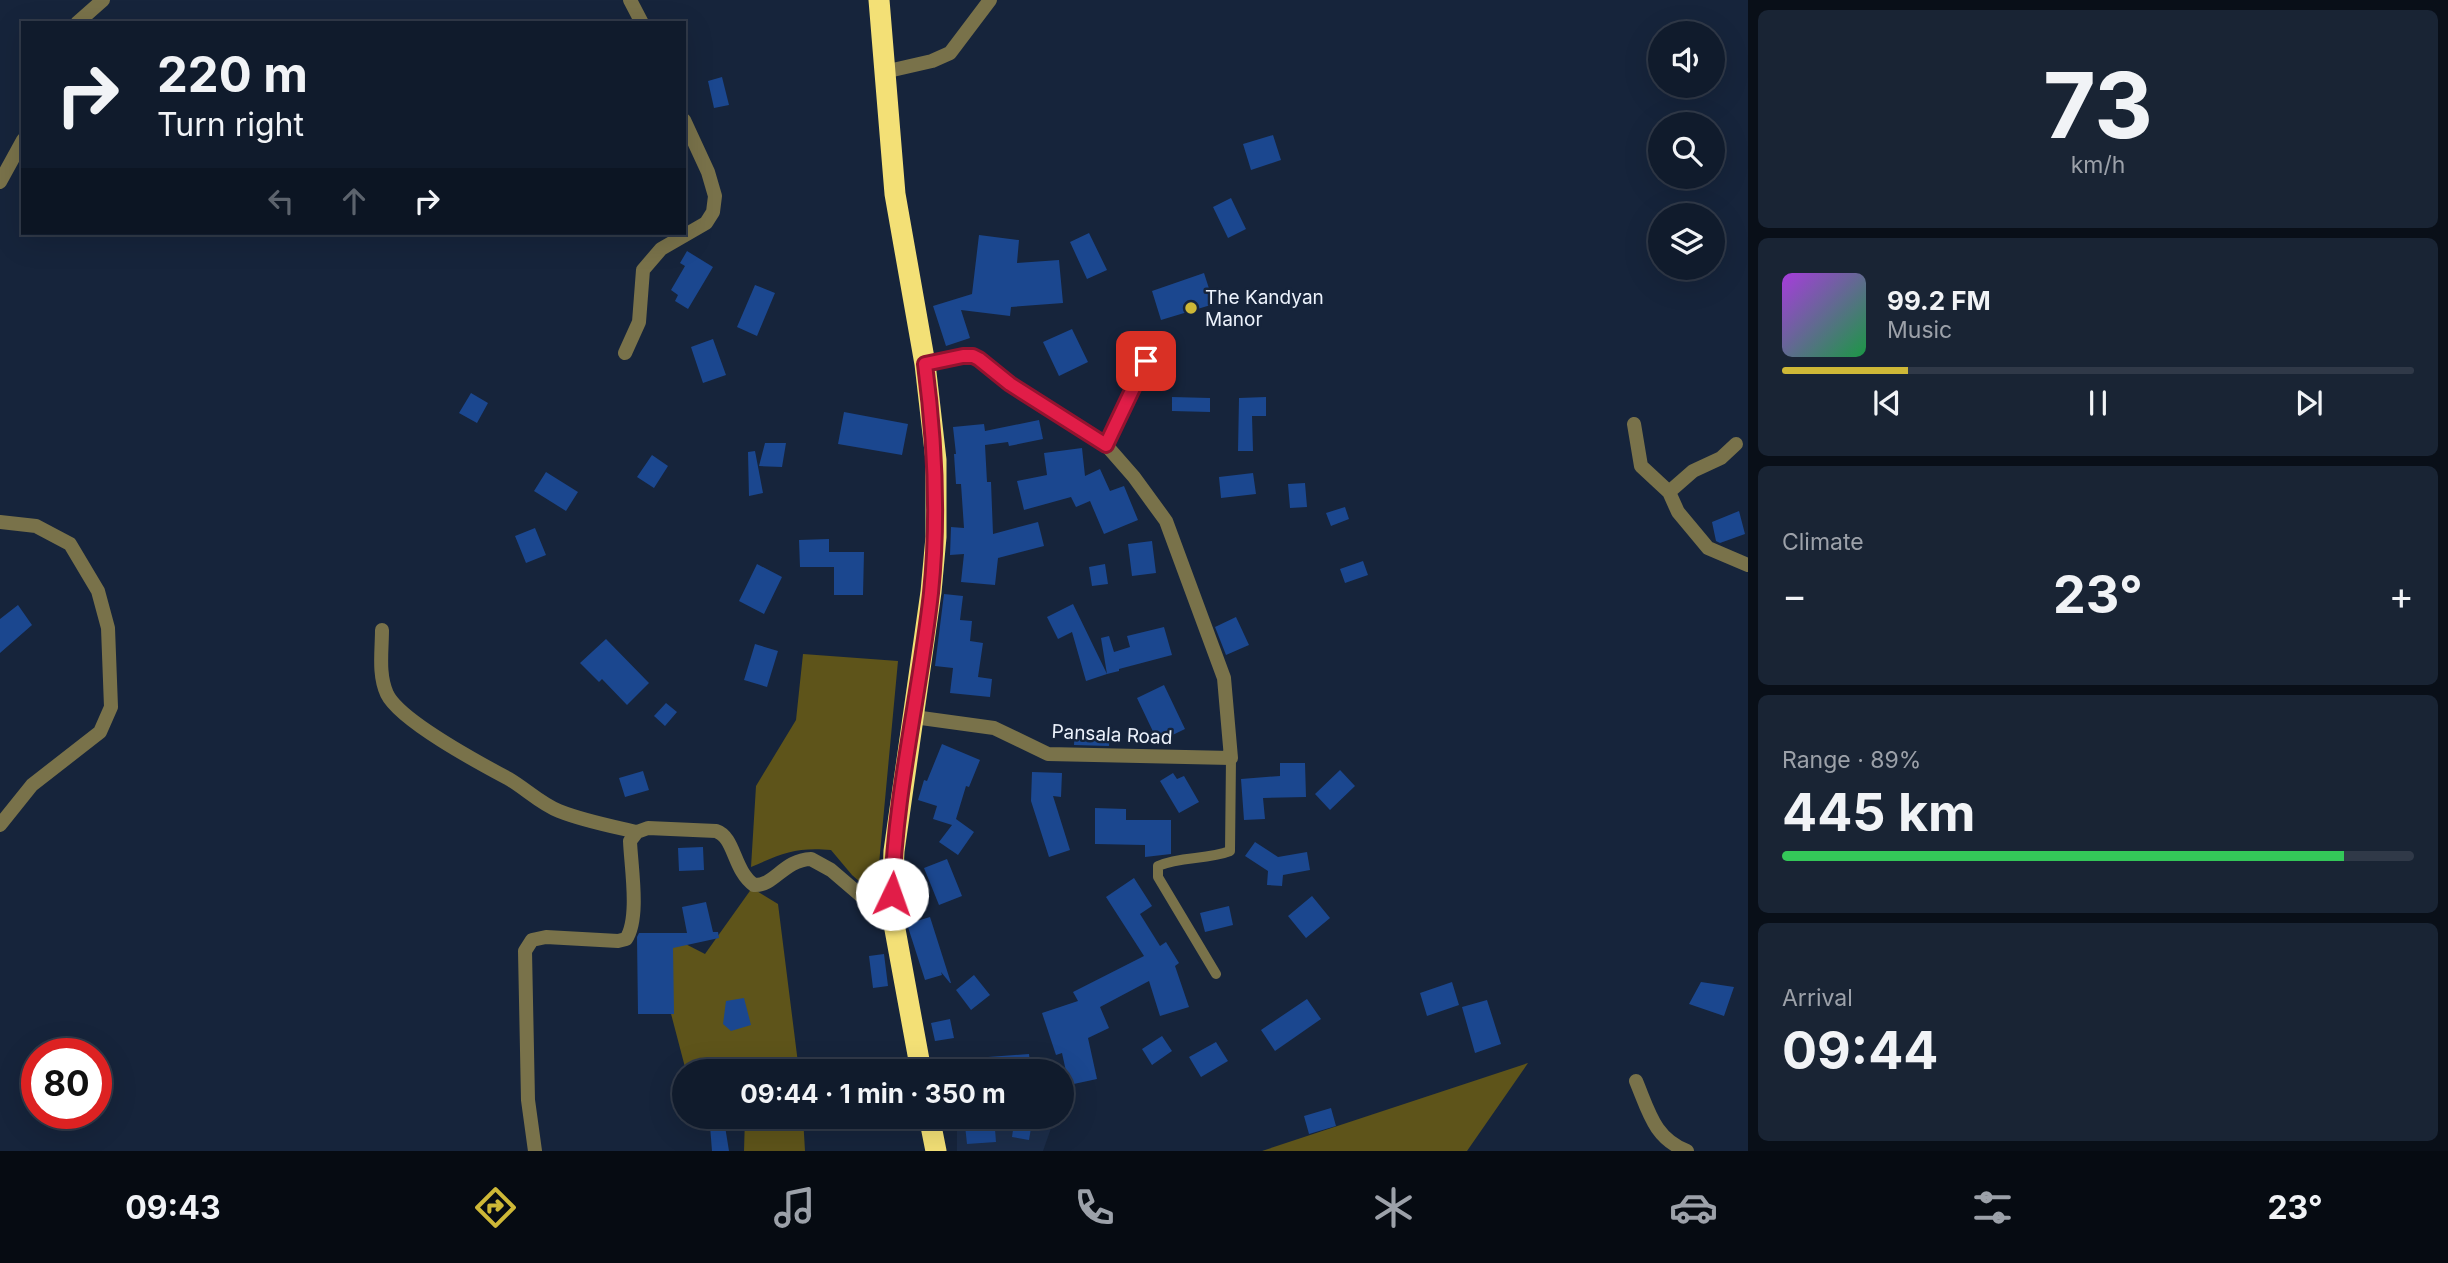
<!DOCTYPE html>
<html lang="en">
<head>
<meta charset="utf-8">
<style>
  body { margin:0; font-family:Inter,sans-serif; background:#192434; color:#f1f3f6; height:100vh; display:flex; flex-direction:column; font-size:26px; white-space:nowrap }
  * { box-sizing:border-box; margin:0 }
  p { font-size:23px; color:#9ca1a9 }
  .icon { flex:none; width:38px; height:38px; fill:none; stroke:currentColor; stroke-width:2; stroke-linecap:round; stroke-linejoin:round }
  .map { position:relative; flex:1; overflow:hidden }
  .details { display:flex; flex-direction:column; gap:10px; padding:10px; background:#090f18; width:700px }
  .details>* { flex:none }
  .hud { position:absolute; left:21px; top:21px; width:665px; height:214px; border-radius:0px; box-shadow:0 7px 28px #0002,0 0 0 2px #303948; background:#101b2c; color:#f1f3f6; overflow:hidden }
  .buttons { position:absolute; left:1648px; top:21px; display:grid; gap:14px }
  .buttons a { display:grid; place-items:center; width:77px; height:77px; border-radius:50%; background:#101b2c; box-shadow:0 7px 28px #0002,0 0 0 2px #303948; font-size:35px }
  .speed { position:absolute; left:21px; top:1038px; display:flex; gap:14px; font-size:35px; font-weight:700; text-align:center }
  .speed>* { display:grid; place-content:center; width:91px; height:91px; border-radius:50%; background:#101b2c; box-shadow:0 7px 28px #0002,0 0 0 2px #303948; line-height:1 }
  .speed .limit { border:10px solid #d22; background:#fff; color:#111 }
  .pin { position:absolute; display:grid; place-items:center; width:60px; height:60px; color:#fff; margin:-30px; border-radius:14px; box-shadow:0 4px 10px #0006 }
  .me { position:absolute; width:77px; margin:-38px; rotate:3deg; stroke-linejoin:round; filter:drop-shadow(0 0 5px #0008) }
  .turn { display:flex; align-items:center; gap:24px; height:147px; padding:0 21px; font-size:32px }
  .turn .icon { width:91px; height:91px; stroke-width:2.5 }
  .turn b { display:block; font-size:49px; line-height:60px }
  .lanes { display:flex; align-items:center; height:66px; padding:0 21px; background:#0003; justify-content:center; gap:35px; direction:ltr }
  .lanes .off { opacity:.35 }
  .big { font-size:52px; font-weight:700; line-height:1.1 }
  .details .widget { flex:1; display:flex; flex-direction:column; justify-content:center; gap:10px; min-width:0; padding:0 24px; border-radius:10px; background:#192434 }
  .details .dial { align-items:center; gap:0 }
  .dial b { font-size:91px; line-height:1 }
  .song { display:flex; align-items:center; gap:21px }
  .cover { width:84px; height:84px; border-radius:10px; background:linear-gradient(135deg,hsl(280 70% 55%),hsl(140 70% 35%)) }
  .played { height:7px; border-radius:4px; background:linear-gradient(90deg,#ceb837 20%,#303948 20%) }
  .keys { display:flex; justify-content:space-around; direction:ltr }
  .heat { display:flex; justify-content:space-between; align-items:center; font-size:38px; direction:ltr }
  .charge { height:10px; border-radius:5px; background:linear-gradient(90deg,#34c759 89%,#303948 0) }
  .trip { position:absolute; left:672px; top:1059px; width:402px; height:70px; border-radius:35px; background:#101b2c; box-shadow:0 7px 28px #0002,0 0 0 2px #303948; font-weight:700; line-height:70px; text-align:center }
  .menu { display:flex; height:112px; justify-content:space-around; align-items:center; background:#060b12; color:#9ca1a9 }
  .menu .icon { width:49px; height:49px }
  .menu .on { color:#ceb837 }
  .menu b { font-size:32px; color:#f1f3f6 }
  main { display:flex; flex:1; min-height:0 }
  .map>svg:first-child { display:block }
  .built { fill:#1c2d49 }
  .forest { fill:#5e541a }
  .building { fill:#1b478f }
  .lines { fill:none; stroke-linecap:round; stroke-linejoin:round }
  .lane { stroke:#79724a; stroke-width:10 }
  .street { stroke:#79724a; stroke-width:14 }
  .highway { stroke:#f3e076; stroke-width:21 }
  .route-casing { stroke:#92132f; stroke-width:18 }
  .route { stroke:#e11d48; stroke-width:12 }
  .poi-dot { fill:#ceb837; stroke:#16243b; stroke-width:2.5 }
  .labels { text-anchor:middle; stroke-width:5; stroke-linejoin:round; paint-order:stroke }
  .poi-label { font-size:19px; fill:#ecf2fc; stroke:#16243b; text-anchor:start }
  .street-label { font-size:19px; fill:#ecf2fc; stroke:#16243b }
</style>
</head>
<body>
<main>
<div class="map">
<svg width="1748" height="1151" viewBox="0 0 1748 1151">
  <rect width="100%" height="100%" fill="#16243b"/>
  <path class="built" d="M957,1117H1055L1043,1151H957Z"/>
  <path class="forest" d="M803,654L898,661L876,896L852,875L831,850C797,847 783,853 751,867L756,786L796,720Z
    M752,888L778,904L799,1071H686L664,987V933L705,954Z
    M1528,1063L1467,1151H1262Z
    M745,1117H803L805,1151H744Z"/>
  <path class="building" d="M722,77L729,105L714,108L708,81Z
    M1273,135L1281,160L1251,170L1243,144Z
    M1231,198L1246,229L1228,238L1213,207Z
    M1089,233L1107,270L1087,279L1070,242Z
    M979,235L1019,240L1017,263L1059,260L1063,303L1011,307L1010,316L961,310L970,338L946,346L933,306L972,294Z
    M687,251L713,267L688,309L675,301L678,295L671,290L685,266L680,263Z
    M1204,273L1214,304L1161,320L1152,291Z
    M755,285L775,293L757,336L737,327Z
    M1072,329L1088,362L1059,376L1043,342Z
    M713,339L726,375L703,383L691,347Z
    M471,393L488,403L477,423L459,413Z
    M1172,397L1210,398V412L1172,411Z
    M1266,397V416H1252L1253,451H1238L1239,398Z
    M844,412L908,424L902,455L838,444Z
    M1039,420L1043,439L1009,446L1008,442L985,445L987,482H991L993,534L1038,522L1044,546L998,558L995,585L961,582L964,554L950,555L951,527L964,528L961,484H956L954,454H956L953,427L984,424L985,431Z
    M765,443H786L782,467L759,466Z
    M1082,448L1085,476L1100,469L1110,491L1124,486L1138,520L1104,534L1090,501L1076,507L1071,497L1024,510L1017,481L1047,475L1044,453Z
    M755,451L763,493L749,496L748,452Z
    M652,455L668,466L654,488L637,477Z
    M546,472L578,492L566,511L534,491Z
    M1253,473L1256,494L1221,498L1219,477Z
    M1305,483L1307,507L1290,508L1288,484Z
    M1345,507L1349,519L1331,526L1326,513Z
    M1739,511L1745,534L1720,543L1716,541L1712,522Z
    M535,528L546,555L526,563L515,536Z
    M829,539V552H864L863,595H834V567H800L799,540Z
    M1152,541L1156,573L1132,576L1128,544Z
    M1363,561L1368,575L1345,583L1340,569Z
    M757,564L782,577L764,614L739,601Z
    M1105,564L1108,584L1092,586L1089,567Z
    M944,594L963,596L960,620L972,621L970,641L983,643L978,677L992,679L990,697L950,693L953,668L935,666Z
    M1073,604L1107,674L1086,681L1072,632L1058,639L1047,617Z
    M18,605L32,625L0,653V619Z
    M1236,617L1249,645L1226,655L1215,627Z
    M1164,627L1172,655L1119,669V671L1107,674L1101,638L1109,636L1114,652L1130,647L1127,636Z
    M606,639L649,683L627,705L602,679L599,682L580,663Z
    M755,644L778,651L767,687L744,680Z
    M1164,685L1185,729L1158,742L1137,698Z
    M666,703L677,712L665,726L654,716Z
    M1075,728L1110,730L1109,746L1074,745Z
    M942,744L980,760L969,787L966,786L956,819L974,832L958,855L939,842L952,825L933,819L937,806L918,800L924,780L927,781Z
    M1280,763H1305L1306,797L1263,798L1265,819L1244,820L1241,779L1280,776Z
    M1340,770L1355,786L1330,810L1315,794Z
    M643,771L649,790L625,797L619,778Z
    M1032,772L1062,773L1061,797L1053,796L1070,850L1049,857L1031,801Z
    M1173,773L1177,779L1184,776L1199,802L1179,813L1160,781Z
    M1095,808L1126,809V820H1171V854L1145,857V845L1095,844Z
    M1255,842L1278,857L1307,852L1310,870L1283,875L1282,886L1267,885L1268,871L1245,856Z
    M703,847L704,870L679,871L678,848Z
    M947,859L962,896L939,905L924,868Z
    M1134,878L1152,906L1140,914L1160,946L1166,942L1179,963L1175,966L1189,1007L1160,1016L1149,981L1100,1007L1109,1028L1088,1038L1097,1079L1069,1085L1062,1053L1056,1055L1042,1013L1078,1001L1073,992L1144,956L1106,897Z
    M1312,896L1330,918L1306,938L1288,916Z
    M706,902L713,932H718L719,938L673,948L674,1014H638L637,937L639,933H687L682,907Z
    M1229,906L1233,925L1205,932L1200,913Z
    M930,917L951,983H950L941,972L942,975L925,980L907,924Z
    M884,954L888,986L873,988L869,956Z
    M974,975L990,995L971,1010L956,990Z
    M1452,982L1459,1005L1427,1016L1420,993Z
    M1701,982L1734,987L1724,1016L1689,1004Z
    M744,998L751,1025L731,1031L723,1024L726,1001Z
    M1307,999L1321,1019L1275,1051L1261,1030Z
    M1487,1000L1501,1044L1475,1053L1462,1007Z
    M950,1019L954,1038L935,1041L931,1023Z
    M1162,1036L1172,1051L1152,1065L1142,1049Z
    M1216,1042L1228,1061L1201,1077L1189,1057Z
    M1029,1054L1031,1071H989L988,1057Z
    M1331,1108L1336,1126L1309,1134L1304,1116Z
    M964,1116H994L996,1142L967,1144Z
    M1015,1116H1033L1029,1140L1012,1137Z
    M724,1120L729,1151H712L710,1126Z"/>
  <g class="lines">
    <path class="lane" d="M1106,445L1156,340
      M1216,974L1158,877V866C1181,856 1207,860 1230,851L1231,758"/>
    <path class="street" d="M630,0L642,23
      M77,23L103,0
      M884,72L932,61L950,53L990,0
      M0,182L23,140
      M625,353L639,322L643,270L661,249L706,223L713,212L715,196L708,172L684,120
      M1634,424L1641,466L1669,492L1678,512L1708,548L1748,565
      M1669,492L1693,471L1721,458L1736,444
      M0,522L36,526L70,544L98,591L108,628L111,707L100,732L32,785L0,825
      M382,630C382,651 378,674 387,694C400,721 481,764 509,779C526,789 541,804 559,811C584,821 611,826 637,832
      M914,717L994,728L1048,754L1231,758L1224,678L1166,521L1134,477L1106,445L1010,384L979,359L973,356H963L925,364
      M1636,1081C1649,1112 1654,1138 1687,1151
      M535,1151L528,1100L525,951L532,940L546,937L618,941L626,939C640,918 631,867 630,841L637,832L648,828L716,831C735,837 733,870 754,885C775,886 783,860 811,859L831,870L894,924"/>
    <path class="highway" d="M879,0L895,194L925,364L936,460V537L931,592L894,851L892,894L894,924L921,1071
      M929,1116L936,1151"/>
  </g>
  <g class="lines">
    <g class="route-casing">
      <path id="route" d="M892,894C895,793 920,693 931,593C939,516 935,441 925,364L963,356H973L979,359L1010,384L1106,445L1146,361"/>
    </g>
    <use href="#route" class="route"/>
  </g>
  <circle class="poi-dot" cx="1191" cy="308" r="7"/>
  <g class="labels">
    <g class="poi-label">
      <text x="1205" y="304">The Kandyan<tspan x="1205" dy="22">Manor</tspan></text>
    </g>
    <g class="street-label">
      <text transform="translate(1112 734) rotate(3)" y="7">Pansala Road</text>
    </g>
  </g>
</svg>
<div class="buttons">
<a><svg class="icon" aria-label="sound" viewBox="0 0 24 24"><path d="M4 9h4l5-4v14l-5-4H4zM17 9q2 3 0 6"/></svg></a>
<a><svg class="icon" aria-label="search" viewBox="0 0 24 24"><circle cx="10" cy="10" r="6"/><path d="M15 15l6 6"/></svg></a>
<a><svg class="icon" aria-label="layers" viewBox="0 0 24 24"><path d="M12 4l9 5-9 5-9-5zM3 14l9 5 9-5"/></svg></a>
</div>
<div class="speed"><div class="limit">80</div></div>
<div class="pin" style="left:1146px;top:361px;background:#d93025"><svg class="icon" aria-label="arrive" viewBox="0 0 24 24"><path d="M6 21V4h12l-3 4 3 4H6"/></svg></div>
<svg class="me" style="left:892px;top:894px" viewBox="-20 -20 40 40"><circle r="19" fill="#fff"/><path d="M0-13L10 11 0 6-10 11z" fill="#e11d48"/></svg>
<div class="trip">09:44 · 1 min · 350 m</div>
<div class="hud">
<div class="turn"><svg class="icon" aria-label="right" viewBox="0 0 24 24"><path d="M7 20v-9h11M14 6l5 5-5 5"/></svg><div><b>220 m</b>Turn right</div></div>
<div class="lanes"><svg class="icon off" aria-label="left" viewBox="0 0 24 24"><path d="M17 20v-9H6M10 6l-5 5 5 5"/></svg><svg class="icon off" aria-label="ahead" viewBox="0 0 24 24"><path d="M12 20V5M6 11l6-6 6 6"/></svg><svg class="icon" aria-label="right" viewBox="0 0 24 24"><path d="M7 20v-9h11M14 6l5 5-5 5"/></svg></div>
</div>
</div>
<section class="details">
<div class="widget dial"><b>73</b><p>km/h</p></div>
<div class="widget">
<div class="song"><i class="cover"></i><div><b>99.2 FM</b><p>Music</p></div></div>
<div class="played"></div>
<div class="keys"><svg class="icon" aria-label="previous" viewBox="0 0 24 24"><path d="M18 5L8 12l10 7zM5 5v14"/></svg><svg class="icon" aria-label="pause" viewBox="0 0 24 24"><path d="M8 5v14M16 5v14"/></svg><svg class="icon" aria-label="next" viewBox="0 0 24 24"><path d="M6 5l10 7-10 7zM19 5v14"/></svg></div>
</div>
<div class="widget"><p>Climate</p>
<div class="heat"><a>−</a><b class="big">23°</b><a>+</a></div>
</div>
<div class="widget"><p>Range · 89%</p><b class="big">445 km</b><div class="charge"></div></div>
<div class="widget"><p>Arrival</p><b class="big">09:44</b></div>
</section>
</main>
<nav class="menu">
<b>09:43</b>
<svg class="icon on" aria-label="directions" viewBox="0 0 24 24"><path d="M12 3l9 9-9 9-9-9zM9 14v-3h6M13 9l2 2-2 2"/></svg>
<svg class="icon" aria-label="music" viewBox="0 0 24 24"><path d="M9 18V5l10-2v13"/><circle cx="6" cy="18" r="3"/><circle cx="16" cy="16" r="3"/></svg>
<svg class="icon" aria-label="phone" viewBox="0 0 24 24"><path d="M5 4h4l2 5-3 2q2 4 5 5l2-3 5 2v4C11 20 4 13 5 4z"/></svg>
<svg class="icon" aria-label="climate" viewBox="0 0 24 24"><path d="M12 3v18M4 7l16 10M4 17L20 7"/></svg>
<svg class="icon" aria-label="car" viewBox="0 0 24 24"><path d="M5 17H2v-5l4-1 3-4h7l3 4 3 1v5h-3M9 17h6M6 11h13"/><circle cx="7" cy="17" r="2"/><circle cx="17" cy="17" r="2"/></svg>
<svg class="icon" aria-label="filters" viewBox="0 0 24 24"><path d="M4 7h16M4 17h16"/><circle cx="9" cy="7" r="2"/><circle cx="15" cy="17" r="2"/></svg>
<b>23°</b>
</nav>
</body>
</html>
